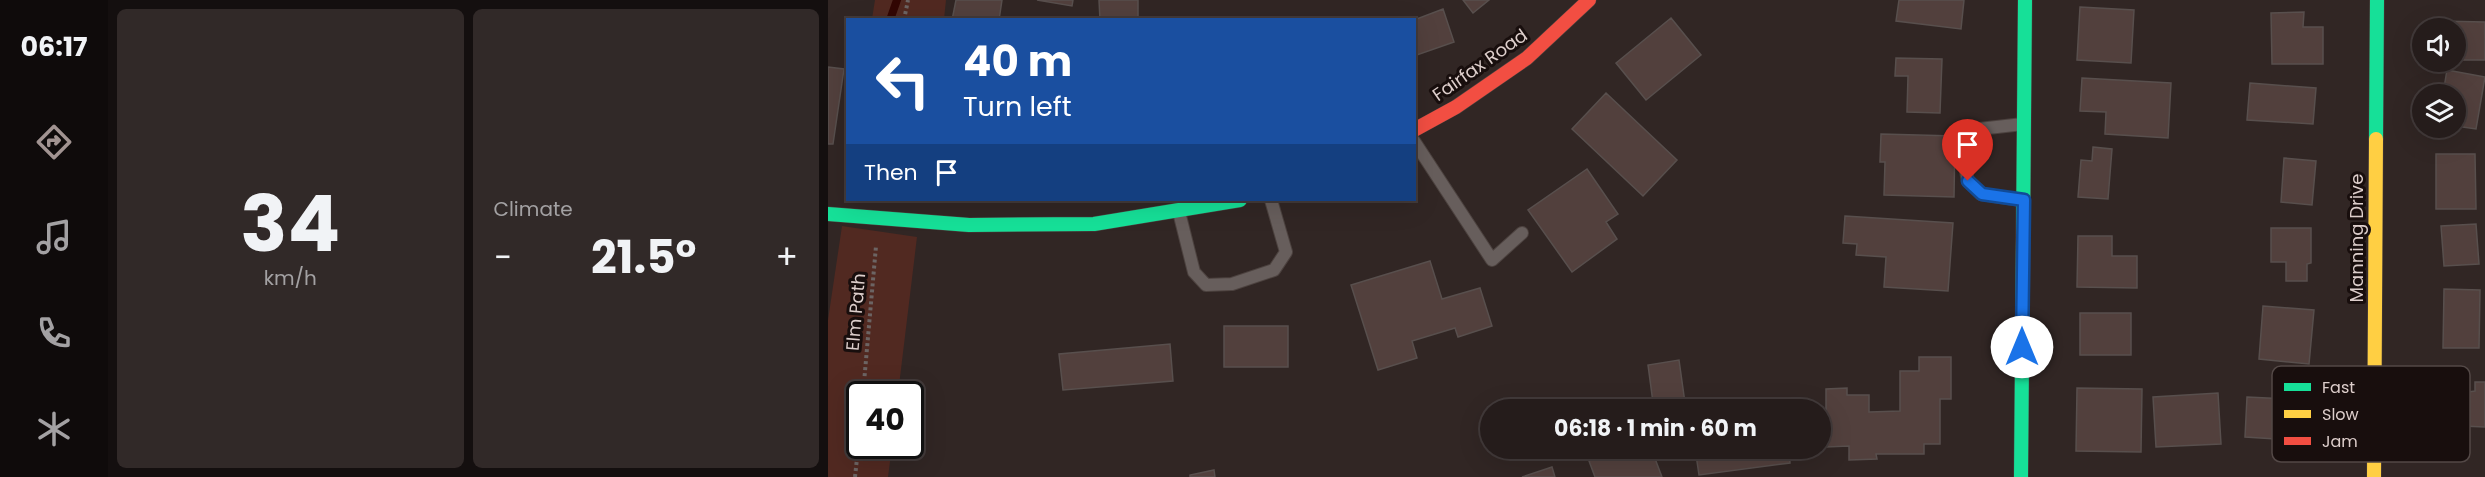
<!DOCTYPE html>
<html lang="en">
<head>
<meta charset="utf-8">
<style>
  body { margin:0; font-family:Poppins,sans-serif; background:#312928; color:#f1f3f6; height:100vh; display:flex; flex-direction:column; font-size:22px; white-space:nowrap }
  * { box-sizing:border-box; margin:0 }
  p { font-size:20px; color:#a3a1a3 }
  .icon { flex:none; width:33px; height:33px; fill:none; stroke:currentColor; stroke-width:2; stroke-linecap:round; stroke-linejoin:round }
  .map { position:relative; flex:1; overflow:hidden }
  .details { display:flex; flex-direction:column; gap:9px; padding:9px; background:#140f0f; width:720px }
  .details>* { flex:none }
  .top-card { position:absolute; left:18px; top:18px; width:570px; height:183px; border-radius:0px; box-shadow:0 6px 24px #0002,0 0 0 2px #423a3a; background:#1a4fa0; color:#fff; overflow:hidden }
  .buttons { position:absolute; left:1584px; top:18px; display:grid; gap:12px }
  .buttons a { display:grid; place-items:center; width:54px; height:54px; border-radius:50%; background:#251c1b; box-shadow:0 6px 24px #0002,0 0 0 2px #423a3a; font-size:30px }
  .speed { position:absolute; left:18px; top:381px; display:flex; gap:12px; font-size:30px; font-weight:700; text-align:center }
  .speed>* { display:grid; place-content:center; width:78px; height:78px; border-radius:50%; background:#251c1b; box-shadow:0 6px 24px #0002,0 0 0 2px #423a3a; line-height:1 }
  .speed .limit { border:3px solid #111; border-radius:9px; background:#fff; color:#111 }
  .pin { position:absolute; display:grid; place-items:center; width:51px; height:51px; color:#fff; margin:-62px -26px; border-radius:50% 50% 50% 0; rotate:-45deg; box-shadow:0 0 6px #0007 }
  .pin .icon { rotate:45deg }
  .me { position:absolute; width:66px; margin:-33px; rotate:0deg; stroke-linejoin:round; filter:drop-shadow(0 0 4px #0008) }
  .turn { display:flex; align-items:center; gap:21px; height:126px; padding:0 18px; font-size:27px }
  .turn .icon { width:78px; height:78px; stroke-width:2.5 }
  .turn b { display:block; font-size:42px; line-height:51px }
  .then { display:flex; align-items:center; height:57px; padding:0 18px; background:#0003; gap:12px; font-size:22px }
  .big { font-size:45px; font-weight:700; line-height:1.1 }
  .details .widget { flex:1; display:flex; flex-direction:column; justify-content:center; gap:9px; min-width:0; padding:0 21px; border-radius:9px; background:#312928 }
  .details .dial { align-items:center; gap:0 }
  .dial b { font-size:78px; line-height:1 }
  .heat { display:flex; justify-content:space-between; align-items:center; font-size:33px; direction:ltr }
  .details .tiles { flex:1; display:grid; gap:9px; grid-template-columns:repeat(2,1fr) }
  .trip { position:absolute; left:652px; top:399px; width:351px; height:60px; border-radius:30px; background:#251c1b; box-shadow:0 6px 24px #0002,0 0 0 2px #423a3a; font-weight:700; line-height:60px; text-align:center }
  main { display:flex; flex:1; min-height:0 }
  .menu { display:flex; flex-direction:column; width:108px; justify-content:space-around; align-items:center; background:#0f0b0b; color:#a3a1a3 }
  .menu .icon { width:42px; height:42px }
  .menu .active { color:#a19391 }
  .menu b { font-size:27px; color:#f1f3f6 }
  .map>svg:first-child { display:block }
  .green { fill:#512921 }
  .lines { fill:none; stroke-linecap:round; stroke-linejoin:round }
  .stream { stroke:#320603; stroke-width:8 }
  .building { fill:#52403d; stroke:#584f4d; stroke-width:1.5 }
  .lane-casing { stroke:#4c423f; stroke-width:14 }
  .fast-casing { stroke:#4c423f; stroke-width:15 }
  .slow-casing { stroke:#4c423f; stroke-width:15 }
  .jam-casing { stroke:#4c423f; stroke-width:15 }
  .path { stroke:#6c6463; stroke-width:4; stroke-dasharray:3 3; stroke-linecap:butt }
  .lane { stroke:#675e5c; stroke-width:12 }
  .fast { stroke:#16e098; stroke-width:14 }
  .slow { stroke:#ffcf43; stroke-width:14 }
  .jam { stroke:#f24e42; stroke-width:14 }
  .route-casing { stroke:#114b97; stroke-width:15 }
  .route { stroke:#1a73e8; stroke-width:10 }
  .labels { text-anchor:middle; stroke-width:6; stroke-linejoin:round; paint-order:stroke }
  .street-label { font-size:18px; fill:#ddcecb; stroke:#180e0d }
  .key { fill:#180e0d; stroke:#534846; stroke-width:1.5 }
  .key-label { font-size:16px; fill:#ddcecb }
</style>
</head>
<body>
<main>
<nav class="menu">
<b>06:17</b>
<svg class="icon active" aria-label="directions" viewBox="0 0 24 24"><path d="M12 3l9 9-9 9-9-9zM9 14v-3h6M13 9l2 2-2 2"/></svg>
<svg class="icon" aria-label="music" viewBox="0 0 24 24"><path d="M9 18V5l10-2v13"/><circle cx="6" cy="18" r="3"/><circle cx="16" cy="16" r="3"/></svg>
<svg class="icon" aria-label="phone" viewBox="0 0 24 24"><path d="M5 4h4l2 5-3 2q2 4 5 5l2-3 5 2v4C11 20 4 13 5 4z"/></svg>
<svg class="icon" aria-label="climate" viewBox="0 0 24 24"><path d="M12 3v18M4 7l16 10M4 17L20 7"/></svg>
</nav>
<section class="details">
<div class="tiles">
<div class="widget dial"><b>34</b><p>km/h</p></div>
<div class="widget"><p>Climate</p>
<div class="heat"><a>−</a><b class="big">21.5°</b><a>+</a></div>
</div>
</div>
</section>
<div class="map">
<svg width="1657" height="477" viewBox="0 0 1657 477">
  <rect width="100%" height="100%" fill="#312624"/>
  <path class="green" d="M47,0H118L116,19H44Z
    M14,226L89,237L70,394H32V446H64L60,477H0V320Z"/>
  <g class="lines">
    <path class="stream" d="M62,20L69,0"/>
  </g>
  <path class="building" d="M128,0H174L171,20H124Z
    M209,0H245L244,6Z
    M271,0H310V20H272Z
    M635,0H661L645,13Z
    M1071,0H1136L1133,29L1068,21Z
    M1252,7L1306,10L1303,63L1249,60Z
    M615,9L626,42L586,56V20Z
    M1476,12L1475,27H1495V64H1444L1443,13Z
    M843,18L873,55L818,100L788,63Z
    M1610,21L1657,22V60H1628V28H1610Z
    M1068,58L1114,59L1112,113L1079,112L1080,76H1067Z
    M0,67L16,69L5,144H0Z
    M1619,70L1657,77L1648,129L1628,126V94H1615Z
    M1254,78L1343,83L1340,138L1277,134L1278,112L1252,111Z
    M1422,83L1488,88L1485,124L1419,120Z
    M778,93L849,160L815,196L744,129Z
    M1053,134L1127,136L1126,197L1056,195L1057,162H1052Z
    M1265,147L1284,149L1280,199L1250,197L1253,160L1264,161Z
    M1608,154H1647L1648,209H1608Z
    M1456,158L1488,161L1484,205L1453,202Z
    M759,169L790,214L778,222L789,239L744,272L700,210Z
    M1017,216L1125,223L1120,291L1056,287L1058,257L1028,255L1029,244L1015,243Z
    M1648,224L1651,264L1616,266L1613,226Z
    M1443,228H1483V263L1479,264V281H1458V262H1443Z
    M1250,236H1284V256H1309V288L1249,287Z
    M602,261L614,299L652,288L664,326L630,337L627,328L584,341L589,358L550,370L523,285Z
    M1616,289L1652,290L1651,348H1615Z
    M1435,306L1486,310L1481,364L1431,359Z
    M1252,313H1303V355H1252Z
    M396,326H460V367H396Z
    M342,344L345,381L235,390L231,354Z
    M1091,357H1123V399H1112V444H1096V454H1048L1049,459L1021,460V446L998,447V389L1019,388V395H1041V412L1072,411V371H1091Z
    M851,360L858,410H826L820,365Z
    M1647,382H1657V427L1611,425L1610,384L1640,383V392L1647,391Z
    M1249,388L1314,389L1313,452L1248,451Z
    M1390,393L1393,444L1328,447L1325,397Z
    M1419,397L1484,400L1482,441L1417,437Z
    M792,448H823L834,477H767L761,461Z
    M867,448H961L962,463L871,475Z
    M724,467L727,477H694Z
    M386,470L387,477H362V475Z"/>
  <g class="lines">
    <g class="lane-casing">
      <path id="lane" d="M586,141L664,260L694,233
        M1193,200L1153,194L1140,181L1137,167L1138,150L1151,129L1195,124
        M351,212L366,272L378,285L404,284L446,270L458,252L443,200"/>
    </g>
    <g class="fast-casing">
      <path id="fast" d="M1548,139L1549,0
        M0,214L141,225L266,224L412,200
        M1193,477L1197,0"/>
    </g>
    <g class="slow-casing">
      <path id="slow" d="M1546,477L1548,139"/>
    </g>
    <g class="jam-casing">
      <path id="jam" d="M586,130L628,107L699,58L761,0"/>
    </g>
    <path class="path" d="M76,20L80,0
      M35,394L48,246
      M27,477L32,431"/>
    <use href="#lane" class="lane"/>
    <use href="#fast" class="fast"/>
    <use href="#slow" class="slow"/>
    <use href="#jam" class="jam"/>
  </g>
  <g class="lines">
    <g class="route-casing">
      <path id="route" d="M1140,181L1154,194L1196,200L1194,347"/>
    </g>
    <use href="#route" class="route"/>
  </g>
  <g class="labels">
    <g class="street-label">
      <text transform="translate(652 65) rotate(-35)" y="6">Fairfax Road</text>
      <text transform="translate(1529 238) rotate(-90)" y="6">Manning Drive</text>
      <text transform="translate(28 312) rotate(-85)" y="6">Elm Path</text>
    </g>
  </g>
  <rect x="1444" y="366" width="198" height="96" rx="9" class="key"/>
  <rect x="1456" y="383" width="27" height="8" fill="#16e098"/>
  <rect x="1456" y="410" width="27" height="8" fill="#ffcf43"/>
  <rect x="1456" y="437" width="27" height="8" fill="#f24e42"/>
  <g class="key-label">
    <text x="1494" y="393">Fast</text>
    <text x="1494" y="420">Slow</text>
    <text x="1494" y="447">Jam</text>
  </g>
</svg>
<div class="buttons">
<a><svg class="icon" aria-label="sound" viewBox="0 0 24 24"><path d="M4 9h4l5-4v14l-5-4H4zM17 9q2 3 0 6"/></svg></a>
<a><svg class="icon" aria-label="layers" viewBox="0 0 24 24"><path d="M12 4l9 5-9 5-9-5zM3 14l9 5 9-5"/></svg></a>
</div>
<div class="speed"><div class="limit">40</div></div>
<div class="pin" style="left:1140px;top:181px;background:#d93025"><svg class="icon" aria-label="arrive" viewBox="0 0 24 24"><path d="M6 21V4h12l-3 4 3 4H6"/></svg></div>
<svg class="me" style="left:1194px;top:347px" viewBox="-20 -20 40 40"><circle r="19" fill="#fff"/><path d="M0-13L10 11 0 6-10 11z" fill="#1a73e8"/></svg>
<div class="trip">06:18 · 1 min · 60 m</div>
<div class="top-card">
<div class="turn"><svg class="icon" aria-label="left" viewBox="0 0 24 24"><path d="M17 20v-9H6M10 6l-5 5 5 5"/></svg><div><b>40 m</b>Turn left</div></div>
<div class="then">Then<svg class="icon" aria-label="arrive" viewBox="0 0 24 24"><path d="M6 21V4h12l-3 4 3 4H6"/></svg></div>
</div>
</div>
</main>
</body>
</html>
